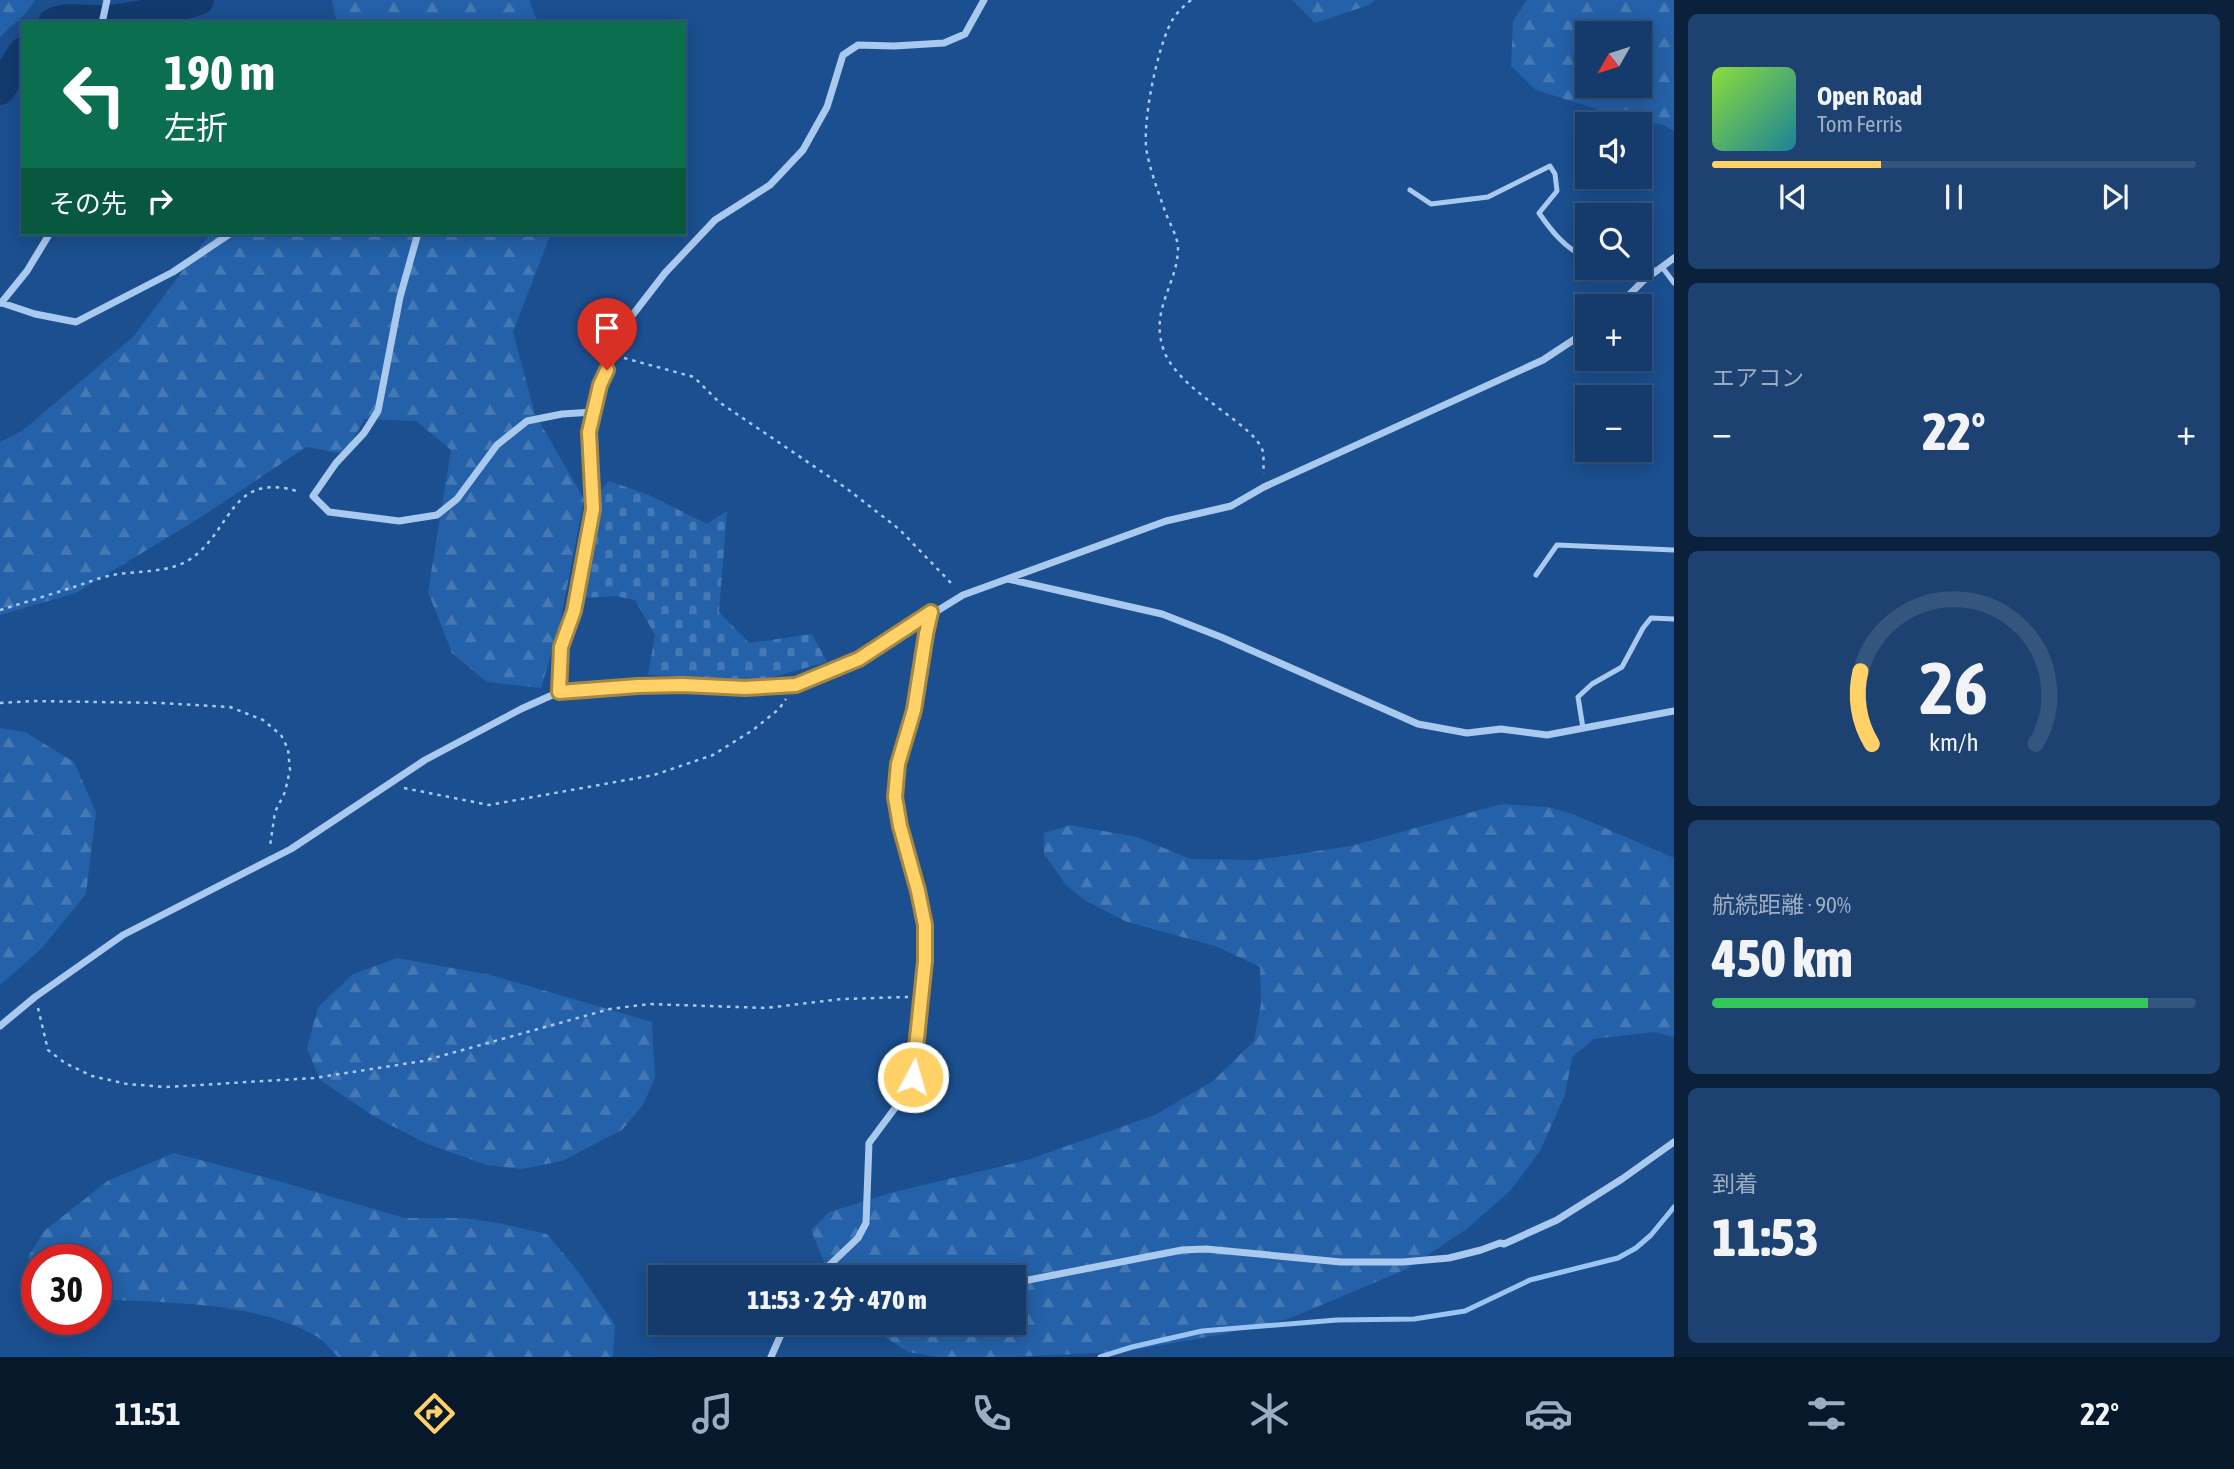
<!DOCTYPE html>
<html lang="ja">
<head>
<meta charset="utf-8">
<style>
  body { margin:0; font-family:"Asap Condensed","Noto Sans JP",sans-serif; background:#1d4271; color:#f1f3f6; height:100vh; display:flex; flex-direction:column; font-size:26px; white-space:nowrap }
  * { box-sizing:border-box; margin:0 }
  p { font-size:23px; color:#9dadc1 }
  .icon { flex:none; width:38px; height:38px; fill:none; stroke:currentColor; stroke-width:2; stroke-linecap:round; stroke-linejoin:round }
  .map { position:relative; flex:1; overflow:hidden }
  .side { display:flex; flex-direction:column; gap:14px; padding:14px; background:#0b203b; width:560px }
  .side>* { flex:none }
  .hud { position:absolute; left:21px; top:21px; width:665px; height:214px; border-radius:0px; box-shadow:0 4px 18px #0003,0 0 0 2px #33557e; background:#0b6e4f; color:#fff; overflow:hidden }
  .needle { width:46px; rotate:231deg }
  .fabs { position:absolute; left:1575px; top:21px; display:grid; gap:14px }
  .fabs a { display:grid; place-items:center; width:77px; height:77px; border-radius:0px; background:#143b6b; box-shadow:0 4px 18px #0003,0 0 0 2px #33557e; font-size:35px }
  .speed { position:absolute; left:21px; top:1244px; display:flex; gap:14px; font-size:35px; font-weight:700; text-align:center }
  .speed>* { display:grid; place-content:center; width:91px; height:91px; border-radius:50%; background:#143b6b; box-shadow:0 4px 18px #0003,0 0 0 2px #33557e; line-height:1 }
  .speed .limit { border:10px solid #d22; background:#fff; color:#111 }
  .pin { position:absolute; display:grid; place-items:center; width:60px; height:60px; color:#fff; margin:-72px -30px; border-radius:50% 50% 50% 0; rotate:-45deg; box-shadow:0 0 7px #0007 }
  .pin .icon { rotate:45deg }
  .me { position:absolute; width:77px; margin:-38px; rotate:6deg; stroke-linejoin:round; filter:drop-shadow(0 0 5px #0008) }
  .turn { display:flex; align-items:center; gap:24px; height:147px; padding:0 28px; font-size:32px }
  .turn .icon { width:91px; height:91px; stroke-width:2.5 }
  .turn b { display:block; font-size:49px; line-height:60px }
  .then { display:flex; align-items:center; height:66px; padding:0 28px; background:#0003; gap:14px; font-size:26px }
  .big { font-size:52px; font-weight:800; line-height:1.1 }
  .side .card { flex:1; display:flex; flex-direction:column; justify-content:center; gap:10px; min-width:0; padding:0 24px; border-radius:10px; background:#1d4271 }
  .side .dial { align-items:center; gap:0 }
  .dial svg { height:182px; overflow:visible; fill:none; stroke:#33557e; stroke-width:7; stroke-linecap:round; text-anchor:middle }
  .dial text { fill:#f1f3f6; stroke:none }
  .song { display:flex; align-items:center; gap:21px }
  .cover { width:84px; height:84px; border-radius:10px; background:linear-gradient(135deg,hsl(90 70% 55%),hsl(190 70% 35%)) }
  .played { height:7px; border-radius:4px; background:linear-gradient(90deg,#ffd166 35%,#33557e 35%) }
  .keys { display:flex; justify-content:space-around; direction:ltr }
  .heat { display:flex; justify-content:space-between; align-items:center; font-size:38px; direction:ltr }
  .charge { height:10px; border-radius:5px; background:linear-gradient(90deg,#34c759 90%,#33557e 0) }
  .trip { position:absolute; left:648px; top:1265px; width:378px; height:70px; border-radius:0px; background:#143b6b; box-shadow:0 4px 18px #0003,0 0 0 2px #33557e; font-weight:800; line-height:70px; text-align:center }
  .tabs { display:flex; height:112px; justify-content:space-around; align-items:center; background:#08182b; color:#9dadc1 }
  .tabs .icon { width:49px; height:49px }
  .tabs .current { color:#ffd166 }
  .tabs b { font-size:32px; color:#f1f3f6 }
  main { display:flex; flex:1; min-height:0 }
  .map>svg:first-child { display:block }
  .forest { fill:url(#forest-firs); fill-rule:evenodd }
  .cemetery { fill:url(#cemetery-stones) }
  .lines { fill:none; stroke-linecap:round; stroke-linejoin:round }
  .stream { stroke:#9cc4f0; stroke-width:5 }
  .river { stroke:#123a6d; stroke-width:30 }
  .path { stroke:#a9c9ee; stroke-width:2.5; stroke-dasharray:3.5 5; stroke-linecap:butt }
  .lane { stroke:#a9c9ee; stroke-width:5 }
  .street { stroke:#a9c9ee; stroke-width:7 }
  .route-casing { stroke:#a68842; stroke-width:18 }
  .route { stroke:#ffd166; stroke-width:12 }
</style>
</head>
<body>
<main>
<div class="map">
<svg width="1674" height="1357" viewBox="0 0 1674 1357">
  <defs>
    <pattern id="forest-firs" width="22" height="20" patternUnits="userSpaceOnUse" patternTransform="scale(1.75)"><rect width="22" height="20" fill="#2461a8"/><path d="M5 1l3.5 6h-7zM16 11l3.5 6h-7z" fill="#4579b5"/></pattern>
    <pattern id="cemetery-stones" width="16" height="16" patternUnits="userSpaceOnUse" patternTransform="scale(1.75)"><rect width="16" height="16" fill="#2461a8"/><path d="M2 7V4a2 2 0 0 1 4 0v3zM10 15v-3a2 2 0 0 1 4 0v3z" fill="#4579b5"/></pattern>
  </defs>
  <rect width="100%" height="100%" fill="#1b4f8f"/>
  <path class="forest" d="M0,0H35L26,13L0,37Z
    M332,0H529L538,23H337Z
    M1292,0H1374L1369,5L1315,23Z
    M1527,0H1674V131L1663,125L1603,111L1536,90L1511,66L1513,21ZM1640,33V86H1587V33Z
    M211,233H551L513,332L535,414L584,499L560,624L541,688L487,682L452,653L428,592L451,450L416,421L365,419L344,454L306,447L206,514L76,593L0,615V442L22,431L133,337Z
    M0,728L25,732L74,762L96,812L86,894L42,948L0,985Z
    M1501,804L1548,807L1573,814L1674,858V1037L1654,1032L1594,1039L1572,1057L1565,1095L1540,1151L1511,1190L1468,1228L1407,1269L1288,1319L1223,1334L1123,1352L1013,1357H938L908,1352L874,1330L868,1323H1013V1278L830,1277L811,1230L829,1212L894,1192L1027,1160L1155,1115L1213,1081L1254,1041L1261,1003L1260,967L1215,946L1127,922L1086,901L1066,885L1044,854V833L1070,825L1137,837L1191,859L1256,860L1351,846Z
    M397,958L491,975L652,1022L655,1078L643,1105L622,1130L562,1161L522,1169L487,1165L427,1144L375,1117L320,1080L307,1048L318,1007L353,974Z
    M174,1153L268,1178L405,1218H465L499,1223L547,1234L577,1270L615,1325L613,1357H338C331,1350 323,1339 314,1335C253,1301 165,1303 96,1299V1260H37V1273L28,1257L44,1231L109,1180Z"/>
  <path class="cemetery" d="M609,481L649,495L707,524L727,511L719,612L749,643L812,634L827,662L763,680L648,675L655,635L635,600L616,596L583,598L595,545L598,493Z"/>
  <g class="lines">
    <path class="stream" d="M1100,1357L1132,1347L1202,1331L1337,1320L1414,1319L1465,1311L1530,1280L1618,1258L1636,1248L1651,1235L1674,1207"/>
    <path class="river" d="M53,23C69,16 86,21 102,20C135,19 168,10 199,0
      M0,90L23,52"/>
    <path class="path" d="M1191,0C1184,6 1178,11 1173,19C1158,43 1141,125 1147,153C1151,173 1159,194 1166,214C1170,224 1178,237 1178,249C1177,286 1149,310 1164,351C1180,393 1256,424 1263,452C1264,459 1263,467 1264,474
      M624,358L694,377L719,402L846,488L899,529L953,585
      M0,610C26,602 52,594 77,586C89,582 101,577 113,575C139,570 169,574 192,558C233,528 231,470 300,492
      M0,703L33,701L161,703L230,707L263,720L281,735L288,749L290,770L285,792L275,812L270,846
      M404,788L489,805L654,775L713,755L753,730L779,709L786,699
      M38,1008L48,1050L65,1063L92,1076L127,1084L166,1087L314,1078L423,1061L610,1009L649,1004L766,1008L842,999L908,997"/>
    <path class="lane" d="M1410,190L1431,204L1488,197L1550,166L1555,174L1557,191L1539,213C1552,232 1566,249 1587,258
      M1640,266L1657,271
      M1662,267L1674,283
      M1536,575L1557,545L1674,550
      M1583,728L1578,697L1592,684L1622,667L1643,628L1651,618L1674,619"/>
    <path class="street" d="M102,23L107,0
      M418,233L400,297L378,411L364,433L336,463L313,496L329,512L399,521L437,515L457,499L497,445L527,421L562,414L593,412
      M1,303L27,271L50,233
      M2,303L35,314L76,322L173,272L231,233
      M1618,306L1643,281L1674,258
      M1008,579L1162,614L1221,637L1418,724L1467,733L1501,729L1547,735L1674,711
      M559,692L561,647L574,611L593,509L589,432L600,385L614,355L621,330L665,273L715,220L770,185L803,150L827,107L843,55L858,45L894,46L944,43L965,34L984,0
      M0,1026L35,997L123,935L291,849L425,760L521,709L559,692L637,686L683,685L745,688L796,685L859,659L963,595L1166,521L1231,506L1264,487L1543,360L1587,331
      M816,1278L858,1238L866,1223L869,1143L904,1096L913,1077L925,961V925L918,891L899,826L895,797L898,764L914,710L926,633L931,613
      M1013,1283L1182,1250L1206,1249L1341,1262H1403L1449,1258L1481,1250L1500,1243L1504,1244L1557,1220L1622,1179L1674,1142
      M771,1357L786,1323"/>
  </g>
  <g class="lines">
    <g class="route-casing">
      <path id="route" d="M607,370L600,385L589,432L593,509L574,611L561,647L559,692L638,686L683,685L745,688L796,685L859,659L931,612L926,634L914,710L898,764L895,797L900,826L918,891L925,925V961L913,1077"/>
    </g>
    <use href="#route" class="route"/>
  </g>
</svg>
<div class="fabs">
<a><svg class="needle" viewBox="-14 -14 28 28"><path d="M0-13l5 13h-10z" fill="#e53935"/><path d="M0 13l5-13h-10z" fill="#9dadc1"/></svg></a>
<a><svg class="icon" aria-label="sound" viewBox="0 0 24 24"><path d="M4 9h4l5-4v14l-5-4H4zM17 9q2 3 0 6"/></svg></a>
<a><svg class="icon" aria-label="search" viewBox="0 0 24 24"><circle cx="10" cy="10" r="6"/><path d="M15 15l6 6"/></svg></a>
<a>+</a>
<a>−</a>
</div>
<div class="speed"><div class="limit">30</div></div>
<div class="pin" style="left:607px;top:370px;background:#d93025"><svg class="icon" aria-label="arrive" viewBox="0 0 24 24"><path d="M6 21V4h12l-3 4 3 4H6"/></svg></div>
<svg class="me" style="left:913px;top:1077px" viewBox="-20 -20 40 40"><circle r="17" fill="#ffd166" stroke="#fff" stroke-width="3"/><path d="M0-11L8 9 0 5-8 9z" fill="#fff"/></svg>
<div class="trip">11:53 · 2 分 · 470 m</div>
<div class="hud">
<div class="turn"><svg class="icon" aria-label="left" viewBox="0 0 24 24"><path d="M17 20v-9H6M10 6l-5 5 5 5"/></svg><div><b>190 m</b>左折</div></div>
<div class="then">その先<svg class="icon" aria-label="right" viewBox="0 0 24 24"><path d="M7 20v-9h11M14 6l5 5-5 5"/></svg></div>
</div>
</div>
<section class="side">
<div class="card">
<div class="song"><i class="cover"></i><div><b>Open Road</b><p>Tom Ferris</p></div></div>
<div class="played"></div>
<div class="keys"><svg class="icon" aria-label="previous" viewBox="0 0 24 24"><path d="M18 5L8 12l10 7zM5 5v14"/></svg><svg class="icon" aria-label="pause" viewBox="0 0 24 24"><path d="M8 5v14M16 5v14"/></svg><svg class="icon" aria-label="next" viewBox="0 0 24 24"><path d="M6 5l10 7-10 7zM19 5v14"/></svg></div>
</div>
<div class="card"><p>エアコン</p>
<div class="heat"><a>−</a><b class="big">22°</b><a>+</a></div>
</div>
<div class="card dial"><svg viewBox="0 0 100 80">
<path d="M14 69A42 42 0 1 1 86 69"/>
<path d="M14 69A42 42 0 0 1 9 37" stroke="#ffd166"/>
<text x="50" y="56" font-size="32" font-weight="700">26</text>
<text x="50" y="72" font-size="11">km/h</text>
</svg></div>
<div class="card"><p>航続距離 · 90%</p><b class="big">450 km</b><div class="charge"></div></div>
<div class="card"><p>到着</p><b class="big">11:53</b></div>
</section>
</main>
<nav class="tabs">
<b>11:51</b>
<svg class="icon current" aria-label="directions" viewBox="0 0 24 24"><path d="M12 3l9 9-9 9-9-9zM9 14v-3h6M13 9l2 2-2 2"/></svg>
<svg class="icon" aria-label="music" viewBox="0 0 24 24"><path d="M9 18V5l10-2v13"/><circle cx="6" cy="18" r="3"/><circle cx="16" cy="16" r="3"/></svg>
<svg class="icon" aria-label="phone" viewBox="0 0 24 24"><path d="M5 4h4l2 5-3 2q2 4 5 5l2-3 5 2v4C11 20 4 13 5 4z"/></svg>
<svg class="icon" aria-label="climate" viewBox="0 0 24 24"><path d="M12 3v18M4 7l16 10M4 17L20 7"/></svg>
<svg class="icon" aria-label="car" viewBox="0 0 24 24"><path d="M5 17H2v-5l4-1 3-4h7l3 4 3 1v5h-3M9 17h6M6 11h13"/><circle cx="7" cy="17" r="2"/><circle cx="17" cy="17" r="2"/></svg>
<svg class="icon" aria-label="filters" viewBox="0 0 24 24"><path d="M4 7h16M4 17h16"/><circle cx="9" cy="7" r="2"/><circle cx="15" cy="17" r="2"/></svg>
<b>22°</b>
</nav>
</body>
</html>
